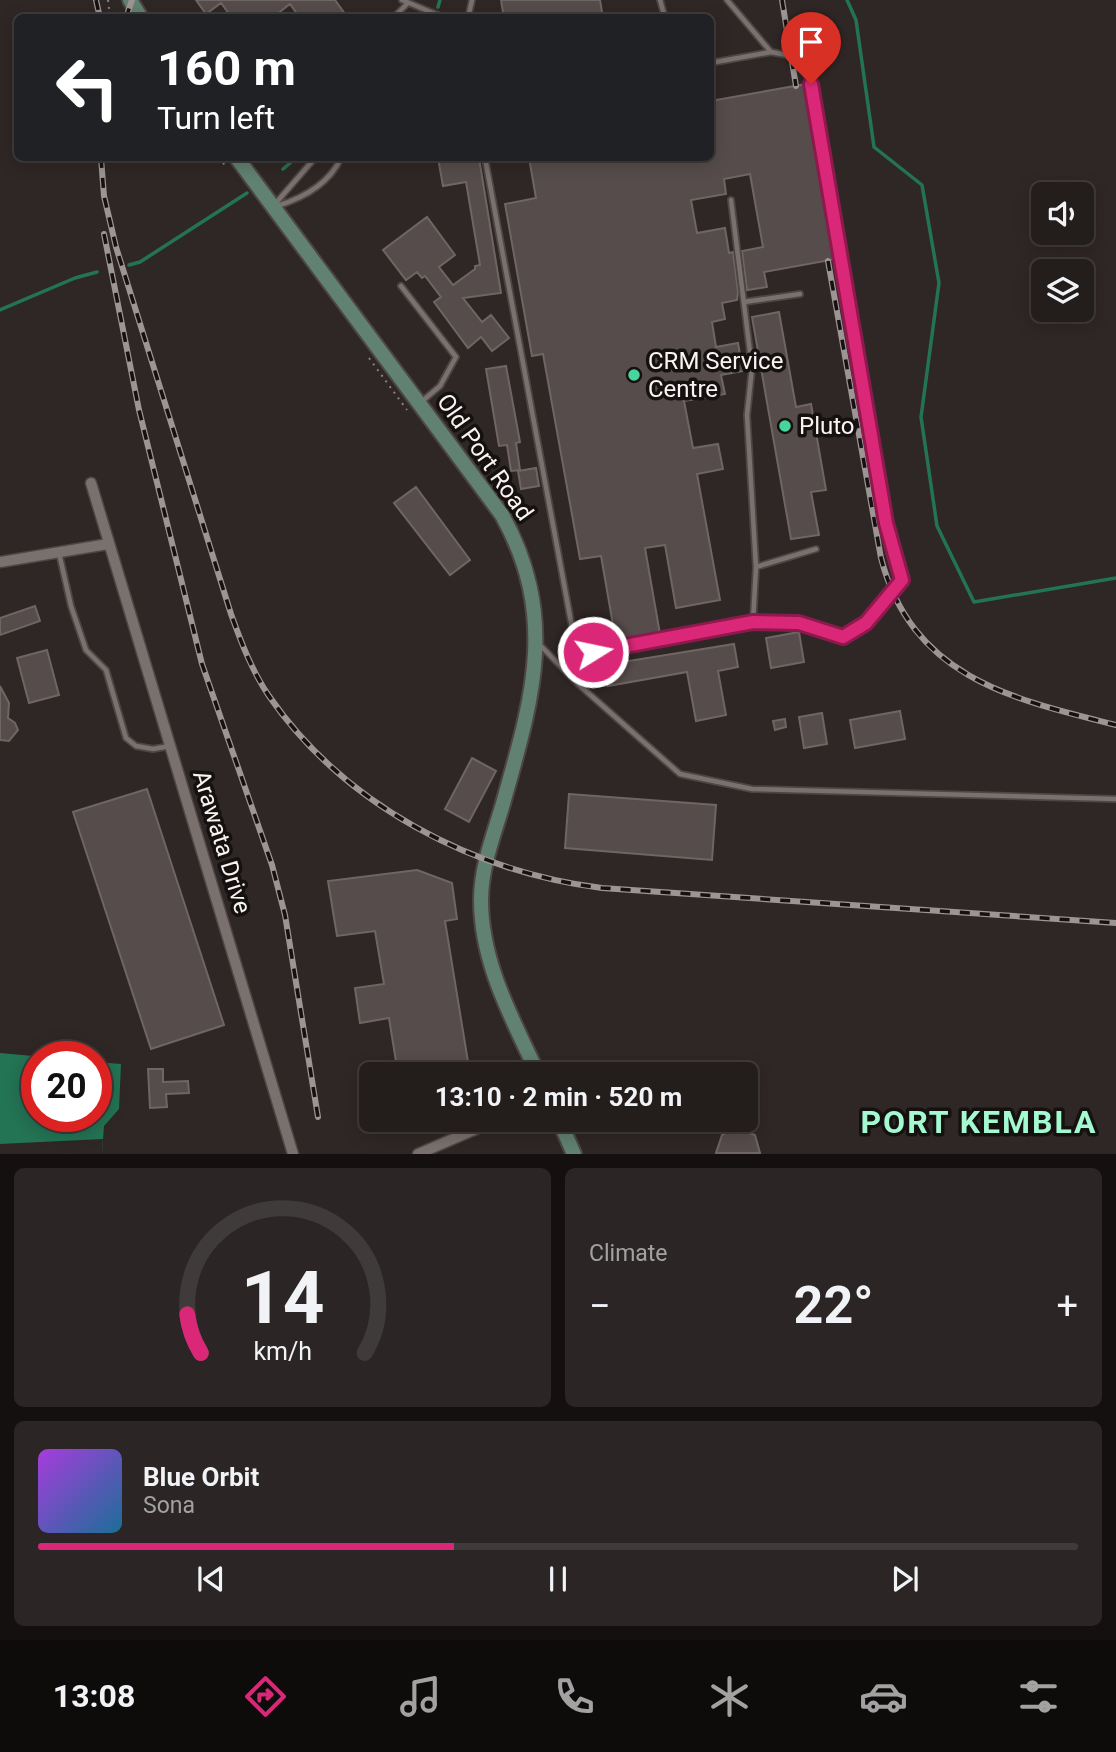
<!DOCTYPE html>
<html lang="en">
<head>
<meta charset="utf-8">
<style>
  body { margin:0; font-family:Roboto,sans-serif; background:#2b2625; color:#f1f3f6; height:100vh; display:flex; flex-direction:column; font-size:26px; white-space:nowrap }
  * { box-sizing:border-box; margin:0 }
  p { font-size:23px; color:#a3a2a3 }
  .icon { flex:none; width:38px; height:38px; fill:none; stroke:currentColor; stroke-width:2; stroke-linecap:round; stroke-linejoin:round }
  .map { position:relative; height:1154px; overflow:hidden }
  .drawer { display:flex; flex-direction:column; gap:14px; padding:14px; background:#13100f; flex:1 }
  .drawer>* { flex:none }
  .hud { position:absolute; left:14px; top:14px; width:700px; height:147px; border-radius:10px; box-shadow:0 4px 18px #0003,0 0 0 2px #403b3b; background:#202124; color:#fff; overflow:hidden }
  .controls { position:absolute; left:1031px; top:182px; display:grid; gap:14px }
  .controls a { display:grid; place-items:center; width:63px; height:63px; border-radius:10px; background:#231d1c; box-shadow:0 4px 18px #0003,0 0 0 2px #403b3b; font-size:35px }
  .speed { position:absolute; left:21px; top:1041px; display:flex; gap:14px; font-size:35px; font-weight:700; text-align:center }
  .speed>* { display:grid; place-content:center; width:91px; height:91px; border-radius:50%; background:#231d1c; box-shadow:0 4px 18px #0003,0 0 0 2px #403b3b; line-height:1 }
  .speed .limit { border:10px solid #d22; background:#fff; color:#111 }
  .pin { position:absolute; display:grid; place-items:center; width:60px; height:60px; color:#fff; margin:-72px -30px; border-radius:50% 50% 50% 0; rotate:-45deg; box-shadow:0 0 7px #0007 }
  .pin .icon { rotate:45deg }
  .me { position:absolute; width:77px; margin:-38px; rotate:80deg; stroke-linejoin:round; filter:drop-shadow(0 0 5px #0008) }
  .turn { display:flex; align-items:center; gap:24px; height:147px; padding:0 28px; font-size:32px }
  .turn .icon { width:91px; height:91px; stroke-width:2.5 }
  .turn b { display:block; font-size:49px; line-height:60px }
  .big { font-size:52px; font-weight:700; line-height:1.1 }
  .drawer .widget { flex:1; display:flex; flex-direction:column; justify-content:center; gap:10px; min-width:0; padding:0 24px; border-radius:10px; background:#2b2625 }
  .drawer .dial { align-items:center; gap:0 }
  .dial svg { height:182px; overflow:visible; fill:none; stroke:#403b3b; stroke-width:7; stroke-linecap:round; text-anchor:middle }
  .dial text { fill:#f1f3f6; stroke:none }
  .song { display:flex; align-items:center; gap:21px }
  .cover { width:84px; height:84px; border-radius:10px; background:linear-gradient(135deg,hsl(280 70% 55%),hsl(200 70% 35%)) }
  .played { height:7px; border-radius:4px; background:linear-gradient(90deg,#db2777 40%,#403b3b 40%) }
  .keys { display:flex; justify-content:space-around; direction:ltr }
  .heat { display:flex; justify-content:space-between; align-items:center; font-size:38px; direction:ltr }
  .drawer .tiles { flex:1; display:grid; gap:14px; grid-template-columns:1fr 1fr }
  .widget:last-child { grid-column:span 2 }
  .trip { position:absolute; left:359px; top:1062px; width:399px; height:70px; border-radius:10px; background:#231d1c; box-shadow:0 4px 18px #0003,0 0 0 2px #403b3b; font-weight:700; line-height:70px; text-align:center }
  .tabs { display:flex; height:112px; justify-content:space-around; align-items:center; background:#0e0c0b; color:#a3a2a3 }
  .tabs .icon { width:49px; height:49px }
  .tabs .current { color:#db2777 }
  .tabs b { font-size:32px; color:#f1f3f6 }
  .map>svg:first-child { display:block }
  .water { fill:#237454 }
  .pier { fill:#2f2725 }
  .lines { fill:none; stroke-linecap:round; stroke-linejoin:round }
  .stream { stroke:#237454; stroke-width:3.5 }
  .building { fill:#564c4b; stroke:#6f6563; stroke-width:2 }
  .lane-casing { stroke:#4d4645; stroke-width:8 }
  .street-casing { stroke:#4d4645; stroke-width:13 }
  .secondary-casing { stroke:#4d4645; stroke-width:18 }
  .path { stroke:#87807e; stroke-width:2; stroke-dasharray:2 5; stroke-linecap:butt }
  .lane { stroke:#7a706e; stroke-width:4.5 }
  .street { stroke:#7a706e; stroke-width:10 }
  .secondary { stroke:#618172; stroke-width:14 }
  .rail-casing { stroke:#9c9594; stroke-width:6 }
  .rail { stroke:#141110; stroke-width:3.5; stroke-dasharray:10; stroke-linecap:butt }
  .route-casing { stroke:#8e194d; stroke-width:18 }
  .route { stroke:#db2777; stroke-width:12 }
  .poi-dot { fill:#48d49d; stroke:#141110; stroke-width:2.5 }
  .labels { text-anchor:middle; stroke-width:7; stroke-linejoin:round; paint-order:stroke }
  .poi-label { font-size:24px; fill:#f9f3f2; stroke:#141110; text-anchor:start }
  .street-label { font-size:24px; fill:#f9f3f2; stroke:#141110 }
  .district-label { font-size:32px; font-weight:bold; letter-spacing:2px; fill:#a4f9d1; stroke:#141110 }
</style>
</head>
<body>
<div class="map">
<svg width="1116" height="1154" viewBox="0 0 1116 1154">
  <rect width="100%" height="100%" fill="#2f2725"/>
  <path class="water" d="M0,1053L44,1057H37V1116H96V1062L121,1064L119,1109L104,1126L102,1153H0Z"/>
  <path class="pier" d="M103,1139L102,1153H0V1144Z"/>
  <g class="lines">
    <path class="stream" d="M847,0L856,20L874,147L922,185L939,283L921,417L937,526L974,602L1116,578
      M438,7L440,0
      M283,169L296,158
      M129,265L140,262L247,193
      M0,310L75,278L97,272"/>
  </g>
  <path class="building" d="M196,0H335L348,18H300L290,4L272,18H232L221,3L206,14Z
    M501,0H600L603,18H504Z
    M806,84L836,259L764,272L767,287L747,290L742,251L763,247L750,174L724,179L726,194L691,200L697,233L725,228L729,253L733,252L738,292L737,300L722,303L725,319L712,322L716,347L738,343L743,371L721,375L725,394L684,401L693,448L718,444L723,469L697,474L720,600L676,608L665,545L645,548L660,634L616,642L601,556L580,559L543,354L532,356L505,204L536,198L529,158H710V101Z
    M438,158H479L501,293L463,298L482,322L491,315L509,338L492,351L481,337L468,348L434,302L441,297L425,276L422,278L417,272L406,280L383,250L427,217L455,255L439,267L453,285L475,269V266L480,265L466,182L443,186Z
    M779,312L796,407L811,404L826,490L811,492L819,535L791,539L752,317Z
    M506,366L520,442L516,443L520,470L511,471L507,445L499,446L486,369Z
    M536,468L539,486L521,489L518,471Z
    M416,487L470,560L450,575L394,503Z
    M35,606L40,621L0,635V618Z
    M799,632L804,662L771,668L766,638Z
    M734,644L738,667L718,671L726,715L696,721L687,672L608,686L604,665Z
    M47,650L59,695L29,703L17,658Z
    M0,686L9,703L8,718L15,723L18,730L9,741L0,740Z
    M900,711L905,739L855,748L850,720Z
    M822,713L827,744L804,748L799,717Z
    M785,719L786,727L775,730L773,721Z
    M472,758L496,771L469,822L445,809Z
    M147,789L224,1025L151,1049L73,812Z
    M569,794L716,805L712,860L565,848Z
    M417,870L452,883L457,919L445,921L470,1074H398L389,1018L360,1023L355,988L384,984L375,931L337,936L328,881Z
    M148,1069H163V1082L188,1081L189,1093L166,1094L167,1107L150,1108Z
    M735,1128L755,1135L760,1153H716L722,1135Z"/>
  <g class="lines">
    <g class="lane-casing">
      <path id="lane" d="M402,0L445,18
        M660,0L665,18
        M393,18L407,4
        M468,18L472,0
        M710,63L771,52L727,0
        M485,158L574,638L593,652L753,622L756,567L747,415L752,368L731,200
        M275,204L315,158
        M277,206C303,198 329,184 341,158
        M401,286L456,357L440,386L420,403
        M744,302L800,294
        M59,553L71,606L86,650L106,670L126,738L136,746L153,749L170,746
        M756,567L816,549
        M753,622L799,623L843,637L866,623L902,580L886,523L811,84L803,58L771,52
        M539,644L578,684L680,774L752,789L1116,799"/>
    </g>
    <g class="street-casing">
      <path id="street" d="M91,483L293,1154
        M0,562L108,544
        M418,1154L497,1120"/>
    </g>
    <g class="secondary-casing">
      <path id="secondary" d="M130,0L141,18
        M237,158L502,515C559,618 532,700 502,807C493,837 481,868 481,900C481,963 512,1018 538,1074
        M559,1120L574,1154"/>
    </g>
    <path class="path" d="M108,0L109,9L115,18
      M218,158L227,167
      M369,358L407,410
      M514,1120L516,1127L533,1120"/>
    <use href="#lane" class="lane"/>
    <use href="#street" class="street"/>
    <use href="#secondary" class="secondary"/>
    <g class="rail-casing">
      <path id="rail" d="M96,0L100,18
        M782,0L796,86
        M126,18L132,0
        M101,158L104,196L116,247L231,614C241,642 252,671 269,696C344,805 473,872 602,888L1116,923
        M104,234L139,410L202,664L272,865L285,915L318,1117
        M828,261L881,558C912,677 1011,699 1116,725"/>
    </g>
    <use href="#rail" class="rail"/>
  </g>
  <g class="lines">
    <g class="route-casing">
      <path id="route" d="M593,652L753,622L799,623L843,637L866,623L902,580L886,523L811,84"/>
    </g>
    <use href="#route" class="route"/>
  </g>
  <g class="poi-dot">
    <circle cx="634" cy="375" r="7"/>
    <circle cx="785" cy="426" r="7"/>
  </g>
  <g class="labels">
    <g class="poi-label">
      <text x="648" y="369">CRM Service<tspan x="648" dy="28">Centre</tspan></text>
      <text x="799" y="434">Pluto</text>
    </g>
    <g class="street-label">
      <text transform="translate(485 457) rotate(55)" y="8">Old Port Road</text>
      <text transform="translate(222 842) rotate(73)" y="8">Arawata Drive</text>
    </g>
    <g class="district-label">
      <text x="979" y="1133">PORT KEMBLA</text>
    </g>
  </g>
</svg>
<div class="controls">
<a><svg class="icon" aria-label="sound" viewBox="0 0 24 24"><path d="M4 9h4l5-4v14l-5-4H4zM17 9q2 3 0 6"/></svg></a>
<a><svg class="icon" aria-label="layers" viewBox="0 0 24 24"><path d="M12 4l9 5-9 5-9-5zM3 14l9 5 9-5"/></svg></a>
</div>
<div class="speed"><div class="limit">20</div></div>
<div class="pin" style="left:811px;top:84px;background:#d93025"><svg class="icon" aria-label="arrive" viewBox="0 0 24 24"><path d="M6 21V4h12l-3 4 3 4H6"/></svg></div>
<svg class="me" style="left:593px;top:652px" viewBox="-20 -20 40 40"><circle r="17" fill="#db2777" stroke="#fff" stroke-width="3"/><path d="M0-11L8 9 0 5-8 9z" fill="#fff"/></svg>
<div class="trip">13:10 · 2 min · 520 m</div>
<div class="hud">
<div class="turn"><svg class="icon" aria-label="left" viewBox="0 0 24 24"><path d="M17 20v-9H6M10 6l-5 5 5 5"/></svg><div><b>160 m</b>Turn left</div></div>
</div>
</div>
<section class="drawer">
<div class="tiles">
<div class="widget dial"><svg viewBox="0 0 100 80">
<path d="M14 69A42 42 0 1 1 86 69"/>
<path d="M14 69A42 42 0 0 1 8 52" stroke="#db2777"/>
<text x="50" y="56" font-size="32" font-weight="700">14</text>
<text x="50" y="72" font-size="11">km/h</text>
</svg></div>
<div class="widget"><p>Climate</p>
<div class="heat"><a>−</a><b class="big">22°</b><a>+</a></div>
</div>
<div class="widget">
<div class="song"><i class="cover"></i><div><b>Blue Orbit</b><p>Sona</p></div></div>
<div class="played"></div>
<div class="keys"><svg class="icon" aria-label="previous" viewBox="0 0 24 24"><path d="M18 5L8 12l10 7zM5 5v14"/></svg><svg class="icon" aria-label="pause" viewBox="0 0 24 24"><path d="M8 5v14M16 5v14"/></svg><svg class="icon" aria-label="next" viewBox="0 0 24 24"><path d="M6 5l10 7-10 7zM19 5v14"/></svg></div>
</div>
</div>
</section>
<nav class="tabs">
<b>13:08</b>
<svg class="icon current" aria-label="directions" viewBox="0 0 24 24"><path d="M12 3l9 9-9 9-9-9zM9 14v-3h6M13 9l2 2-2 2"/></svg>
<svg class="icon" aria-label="music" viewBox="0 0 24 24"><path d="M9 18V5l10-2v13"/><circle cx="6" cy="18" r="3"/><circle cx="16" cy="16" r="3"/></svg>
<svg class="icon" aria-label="phone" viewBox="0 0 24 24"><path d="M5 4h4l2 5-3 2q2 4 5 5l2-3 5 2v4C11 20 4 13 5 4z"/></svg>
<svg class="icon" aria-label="climate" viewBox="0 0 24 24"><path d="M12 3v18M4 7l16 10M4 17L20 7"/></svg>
<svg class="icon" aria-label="car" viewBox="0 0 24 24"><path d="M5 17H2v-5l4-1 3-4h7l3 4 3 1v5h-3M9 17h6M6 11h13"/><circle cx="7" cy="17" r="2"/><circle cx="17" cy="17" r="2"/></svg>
<svg class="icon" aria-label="filters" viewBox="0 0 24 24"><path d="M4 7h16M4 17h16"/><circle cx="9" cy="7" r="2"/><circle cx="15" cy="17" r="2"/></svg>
</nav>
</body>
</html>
